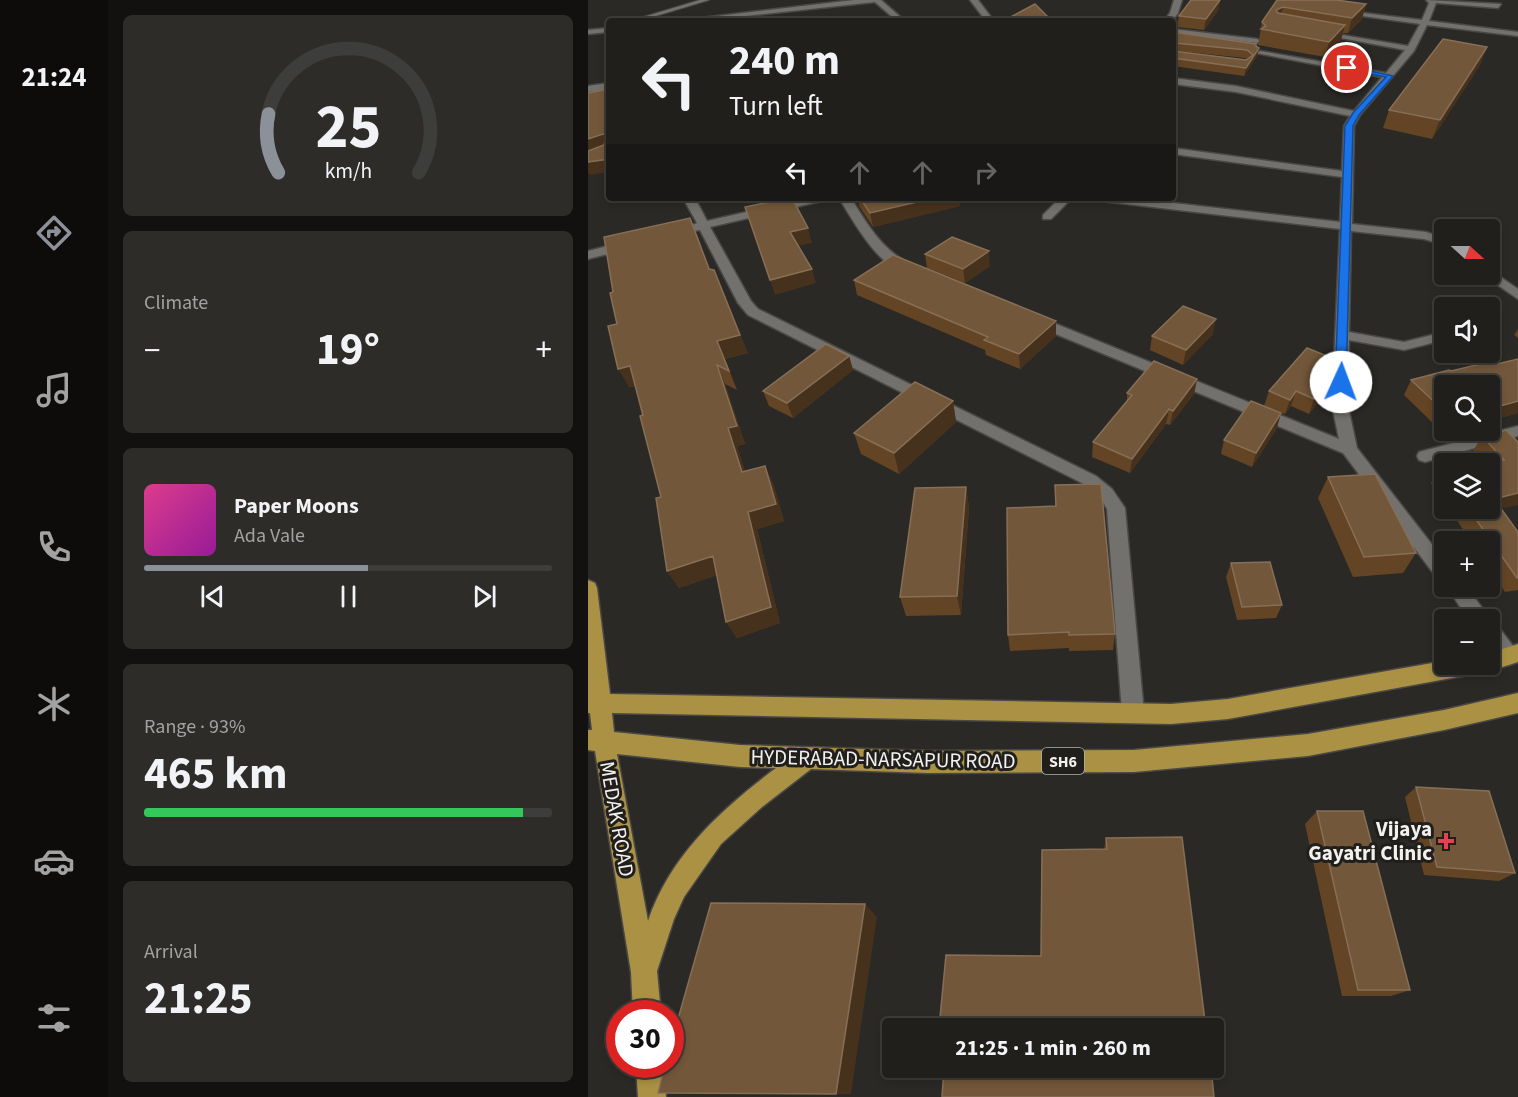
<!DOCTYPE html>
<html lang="en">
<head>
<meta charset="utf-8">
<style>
  body { margin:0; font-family:"Source Sans 3",sans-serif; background:#2d2c29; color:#f1f3f6; height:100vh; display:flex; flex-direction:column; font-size:22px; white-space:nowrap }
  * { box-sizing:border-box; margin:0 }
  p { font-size:20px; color:#a2a2a3 }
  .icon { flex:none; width:33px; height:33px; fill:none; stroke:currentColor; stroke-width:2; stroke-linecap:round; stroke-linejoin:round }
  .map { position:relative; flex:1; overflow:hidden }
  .drawer { display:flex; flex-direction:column; gap:15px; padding:15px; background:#12110f; width:480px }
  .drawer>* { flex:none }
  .top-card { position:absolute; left:18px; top:18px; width:570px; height:183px; border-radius:6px; box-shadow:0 3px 9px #0003,0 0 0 2px #3d3d3b; background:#201f1c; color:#f1f3f6; overflow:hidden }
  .needle { width:39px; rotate:111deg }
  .buttons { position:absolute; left:846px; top:219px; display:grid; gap:12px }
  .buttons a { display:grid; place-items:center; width:66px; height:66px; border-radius:6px; background:#201f1c; box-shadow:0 3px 9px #0003,0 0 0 2px #3d3d3b; font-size:30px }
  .speed { position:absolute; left:18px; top:1000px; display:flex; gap:12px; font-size:30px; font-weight:700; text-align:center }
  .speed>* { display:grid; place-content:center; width:78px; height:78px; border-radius:50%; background:#201f1c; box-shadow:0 3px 9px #0003,0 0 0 2px #3d3d3b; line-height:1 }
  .speed .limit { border:9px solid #d22; background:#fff; color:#111 }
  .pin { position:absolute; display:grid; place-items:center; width:51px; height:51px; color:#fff; margin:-26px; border:3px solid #fff; border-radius:50%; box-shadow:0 2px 6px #0007 }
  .me { position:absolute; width:66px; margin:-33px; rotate:2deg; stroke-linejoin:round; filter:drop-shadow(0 0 4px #0008) }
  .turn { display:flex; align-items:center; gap:21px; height:126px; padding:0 24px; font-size:27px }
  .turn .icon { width:78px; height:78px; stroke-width:2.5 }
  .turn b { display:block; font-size:42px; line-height:51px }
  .lanes { display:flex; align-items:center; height:57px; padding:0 24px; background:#0003; justify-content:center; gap:30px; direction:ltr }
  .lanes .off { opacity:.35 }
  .big { font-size:45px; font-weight:700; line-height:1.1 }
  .drawer .card { flex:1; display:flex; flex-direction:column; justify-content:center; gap:9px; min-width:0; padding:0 21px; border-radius:9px; background:#2d2c29 }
  .drawer .dial { align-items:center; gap:0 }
  .dial svg { height:156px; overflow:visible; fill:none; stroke:#3d3d3b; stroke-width:7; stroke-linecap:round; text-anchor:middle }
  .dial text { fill:#f1f3f6; stroke:none }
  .song { display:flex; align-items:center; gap:18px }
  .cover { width:72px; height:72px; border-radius:9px; background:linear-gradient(135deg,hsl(330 70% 55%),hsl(300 70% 35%)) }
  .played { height:6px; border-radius:3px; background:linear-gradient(90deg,#8c9099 55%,#3d3d3b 55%) }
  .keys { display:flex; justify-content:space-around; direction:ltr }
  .heat { display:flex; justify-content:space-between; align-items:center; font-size:33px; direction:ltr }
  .charge { height:9px; border-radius:4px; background:linear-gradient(90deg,#34c759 93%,#3d3d3b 0) }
  .trip { position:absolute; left:294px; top:1018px; width:342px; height:60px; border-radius:6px; background:#201f1c; box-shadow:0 3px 9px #0003,0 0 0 2px #3d3d3b; font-weight:700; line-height:60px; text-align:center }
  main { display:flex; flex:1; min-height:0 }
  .tab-bar { display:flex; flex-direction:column; width:108px; justify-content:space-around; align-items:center; background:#0d0c0b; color:#a2a2a3 }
  .tab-bar .icon { width:42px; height:42px }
  .tab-bar .selected { color:#8c9099 }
  .tab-bar b { font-size:27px; color:#f1f3f6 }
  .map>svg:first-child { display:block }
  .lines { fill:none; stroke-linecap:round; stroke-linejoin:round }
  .lane-casing { stroke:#494845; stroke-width:2 }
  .street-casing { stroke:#494845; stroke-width:3 }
  .primary-casing { stroke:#494845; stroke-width:3 }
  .lane { fill:#73716d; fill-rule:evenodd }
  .street { fill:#73716d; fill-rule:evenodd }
  .primary { fill:#ab9143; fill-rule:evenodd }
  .wall { fill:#634424; fill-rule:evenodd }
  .shaded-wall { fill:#46311c }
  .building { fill:#72573a; stroke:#866f56; stroke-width:1.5 }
  .route { fill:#1a73e8; stroke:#114b97; stroke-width:1.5 }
  .health-dot { fill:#e0444e; stroke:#211f1c; stroke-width:2 }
  .labels { text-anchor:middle; stroke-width:6; stroke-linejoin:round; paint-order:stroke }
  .shield { fill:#211f1c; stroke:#b3b2b0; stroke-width:1.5 }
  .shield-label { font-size:16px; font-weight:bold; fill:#f2f1ef }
  .near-street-label { font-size:21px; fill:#f2f1ef; stroke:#211f1c }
  .near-poi-label { font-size:21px; font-weight:bold; fill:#f2f1ef; stroke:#211f1c; text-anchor:end }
</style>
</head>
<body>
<main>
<nav class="tab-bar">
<b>21:24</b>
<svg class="icon selected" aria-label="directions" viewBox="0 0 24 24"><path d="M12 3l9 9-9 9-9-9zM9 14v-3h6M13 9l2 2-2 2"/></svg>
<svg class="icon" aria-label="music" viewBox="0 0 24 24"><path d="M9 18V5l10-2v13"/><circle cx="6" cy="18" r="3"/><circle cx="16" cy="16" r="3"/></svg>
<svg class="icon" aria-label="phone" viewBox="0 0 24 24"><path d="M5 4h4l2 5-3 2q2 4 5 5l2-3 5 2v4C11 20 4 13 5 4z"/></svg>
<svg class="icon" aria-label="climate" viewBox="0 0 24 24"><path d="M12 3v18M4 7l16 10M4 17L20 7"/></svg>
<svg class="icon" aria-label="car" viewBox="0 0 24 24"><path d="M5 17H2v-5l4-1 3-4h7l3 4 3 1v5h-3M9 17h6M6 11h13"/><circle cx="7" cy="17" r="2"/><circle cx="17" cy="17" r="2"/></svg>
<svg class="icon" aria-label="filters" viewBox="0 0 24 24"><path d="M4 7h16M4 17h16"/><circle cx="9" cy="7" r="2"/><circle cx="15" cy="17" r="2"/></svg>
</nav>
<section class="drawer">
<div class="card dial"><svg viewBox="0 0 100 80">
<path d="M14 69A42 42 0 1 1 86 69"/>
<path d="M14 69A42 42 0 0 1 9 39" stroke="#8c9099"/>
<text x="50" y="56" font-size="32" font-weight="700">25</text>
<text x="50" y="72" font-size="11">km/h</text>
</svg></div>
<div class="card"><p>Climate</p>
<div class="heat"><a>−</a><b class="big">19°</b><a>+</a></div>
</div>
<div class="card">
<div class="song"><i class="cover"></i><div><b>Paper Moons</b><p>Ada Vale</p></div></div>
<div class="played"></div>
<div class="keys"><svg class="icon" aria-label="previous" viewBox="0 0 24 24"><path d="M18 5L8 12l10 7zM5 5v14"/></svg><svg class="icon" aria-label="pause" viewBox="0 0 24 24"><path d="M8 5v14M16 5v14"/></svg><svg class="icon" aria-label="next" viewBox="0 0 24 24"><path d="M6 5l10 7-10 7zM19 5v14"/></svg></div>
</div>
<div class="card"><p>Range · 93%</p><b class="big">465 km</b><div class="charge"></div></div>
<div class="card"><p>Arrival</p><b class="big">21:25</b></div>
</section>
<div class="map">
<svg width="930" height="1097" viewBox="0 0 930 1097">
  <rect width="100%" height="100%" fill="#2a2926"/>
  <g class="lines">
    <g class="lane-casing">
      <path id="lane" d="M112,0H121L51,21H42Z"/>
    </g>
    <g class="street-casing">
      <path id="street" d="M266,0H293L317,21H309L287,2L112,21H87Z
        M382,0H390L406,21H398Z
        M586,0H594L590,13L584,21H576L582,13Z
        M838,0L913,4L910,8L848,3L841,21L930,32V36L839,25L826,51L772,115L766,126L764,224L838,232L856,238V245L836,239L763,231L761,332L816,342L856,332V340L816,350L761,340L760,406L769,448L856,560V580L849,578L755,453L441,323L439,320L446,316L451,317L751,439L744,406L752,229L513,201L507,198H541L752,222L754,177L585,154V148L754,171L756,126L762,116L648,92L585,84V78L648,86L766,111L794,77L668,53L672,51L798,73L817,50L726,33L730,31L820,46L832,24L746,12L750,10L834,20L841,3Z
        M21,28V32L0,34V30Z
        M585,29L669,39L673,41L669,43L585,33Z
        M21,83V89L0,92V86Z
        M95,198H107L119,221L220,198H240L238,200L122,227L163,301L170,309L508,476L524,489L537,508L556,713L553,720L545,723L537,720L534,713L519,509L512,497L496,484L160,315L150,303L112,230L104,231L98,228L109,223Z
        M251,198H263C280,226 295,251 325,266L327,269L325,272C296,278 264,219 251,198Z
        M472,198H484L463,219H455V215Z
        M43,240L47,241V247L0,259V251Z
        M902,270L930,289V299L898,277L896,274H902Z
        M930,426V436L837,462L831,460L829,456L831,452Z
        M858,586H878L903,620L902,622V620H881Z
        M902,623L909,625L928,650L930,654L928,662L921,665C903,658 900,639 902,623Z"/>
    </g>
    <g class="primary-casing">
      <path id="primary" d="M0,580L7,583L9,588L22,694L583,704L640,699L856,661V664H902V653L930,644V662L902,671L898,670L891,673L640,719L583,724L24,713L26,732L152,745L340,751L546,750L720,734L856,710L930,693V713L856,730L720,756L546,772L340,773L223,769L174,807L133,844L96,897L86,919L69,971L73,1014H45L43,972L7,751L0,750V730H4L2,713H0ZM29,754L152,767L188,768C135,808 82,855 60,921Z
        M48,1065H76L78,1097H50Z"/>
    </g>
    <use href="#lane" class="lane"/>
    <use href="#street" class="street"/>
    <use href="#primary" class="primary"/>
  </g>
  <path class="wall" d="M632,0L630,11L616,30L589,27L591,16Z
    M689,0L778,4L774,19L760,33H755L753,40L737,57L670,45L674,22Z
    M585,32L668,46L669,56L656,76L585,66ZM590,51L657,58L659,59L658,60Z
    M899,47L892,65L844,139L795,128L801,110Z
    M270,198H371L372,206L285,227L271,206Z
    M109,235L122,269L160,353L137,359L149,390L137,384L157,444L149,446L157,472L185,483L196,521L169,529L192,623L149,638L138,622L129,575L91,588L79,571L73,497L47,386L41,387L29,324L25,292Z
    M337,254L402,266L377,283L339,268Z
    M266,280L468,321V336L432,369L398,355L397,350L269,295Z
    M930,329V338L926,335Z
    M625,334L595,365L562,350L564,336Z
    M261,356L265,370L205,418L181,406L175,391Z
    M930,359V413L905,420L902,425V386H856V426L850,428L816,395L823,380L861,370L863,371L905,361L909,364Z
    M748,371L743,386L721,414L703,406L697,414L676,406L681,391Z
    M609,379L606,394L582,425L578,424L542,473L504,457L505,442L539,401V393Z
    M365,401L368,422L311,474L273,454L266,433Z
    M689,428L664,467L633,454L636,440Z
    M874,430H898L897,432L873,439L871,436Z
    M918,430L913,509L930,532V590L917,592L902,569V542H883L861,508H902L895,462L885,451L894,436Z
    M856,467V502L843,483L852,468Z
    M740,477L828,553L815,573L765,577L730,498Z
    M467,485L527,634L525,650L481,651V648L422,651L420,635L467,506Z
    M378,487L381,508L373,615L318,616L312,597Z
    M643,563L694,605L688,618L649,620L638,577Z
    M828,787L927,873L911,881L836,875L817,797Z
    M729,811L822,990L803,996H754L717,824Z
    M518,838L618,1029H353L351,1028L453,956L516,849Z"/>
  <path class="shaded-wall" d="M632,0L630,11L616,30L618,19Z
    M778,4L774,19L760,33L764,18Z
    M695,7L691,22L688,10Z
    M757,25L753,40L737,57L741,42Z
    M899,47L892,65L844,139L852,120Z
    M671,48L669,56L656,76L658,68Z
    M15,134L20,146L0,153V139Z
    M21,159V172L2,175L0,172V162Z
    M346,198H371L372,206L285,227L282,213Z
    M220,228L224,243L206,247L202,232Z
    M401,251L402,266L377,283L375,269Z
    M224,269L228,283L187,295L182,280Z
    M126,270L160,353L137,359L149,390L129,341Z
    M628,319L625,334L595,365L598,350Z
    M468,321V336L432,369L431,354Z
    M261,356L265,370L205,418L199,403Z
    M129,365L137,384L157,444L149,446L163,490L154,472L140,428Z
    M42,366L53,384L41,387L30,369Z
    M748,371L743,386L721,414L726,399Z
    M609,379L606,394L582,425L585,411Z
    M708,391L703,406L697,414L702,400Z
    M365,401L368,422L311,474L306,453Z
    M930,401V413L905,420L902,425V409Z
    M581,409L578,424L542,473L544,459Z
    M693,413L689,428L664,467L668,453Z
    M856,417V426L850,428Z
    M878,430H898L897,432L873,439Z
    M177,466L185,483L196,521L169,529L192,623L149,638L138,622L160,512Z
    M378,487L381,508L373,615L369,596Z
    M930,493V505L895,513L906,499Z
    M125,556L136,573L91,588L79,571Z
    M277,904L289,917L263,1094H248Z"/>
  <path class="building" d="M603,0H632L618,19L591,16Z
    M689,0H748L778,4L764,18L695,7L688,10L690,13L757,25L741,42L673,29L678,26L674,22Z
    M447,4L464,21H415Z
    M585,32L668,44V46L671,48L658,68L585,58V51L658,60L665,55L659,50L586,43L585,44Z
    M855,39L899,47L852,120L801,110Z
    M21,89V159L0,162V151L16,145L18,136L15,134L0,139V93Z
    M200,198H204L220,228L202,232L224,269L182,280L157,207Z
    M272,198H346L282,213Z
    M102,218L121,269L126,270L152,335L129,341L141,371L129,365L149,426L140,428L154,472L177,466L188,504L160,512L183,607L138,622L125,556L79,571L68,498L73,497L52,416L55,415L42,366L30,369L20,326L29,324L22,293L25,292L16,237Z
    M364,237L401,251L375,269L337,254Z
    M305,255L468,321L431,354L396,340L400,337L266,280Z
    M595,306L628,319L598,350L564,336Z
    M238,344L261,356L199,403L175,391Z
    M719,348L749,360L748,371L726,399L708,391L702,400L681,391Z
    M930,359V401L902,409V386H856V411L823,380L861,370L863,371L905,361L909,364Z
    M566,361L609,379L585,411L581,409L544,459L505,442L544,395L539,393Z
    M327,382L365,401L306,453L266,433Z
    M663,401L693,413L668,453L636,440Z
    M902,413L906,418L902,419Z
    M918,430L930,442V493L906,499L930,532V578H929L880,508H902V464H886L916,460L894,436Z
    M856,467V475L852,468Z
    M787,474L828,553L776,557L740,477Z
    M513,484L527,634L481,635V632L420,635L419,508L468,506L467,485Z
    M378,487L369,596L312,597L327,488Z
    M682,562L694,605L654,607L643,563Z
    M828,787L901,791L927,873L849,867Z
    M729,811H775L822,990H770Z
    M594,837L618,1029H359V1028H351L358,955L453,956L454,850L519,849L518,838Z
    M123,903L277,904L248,1094L70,1093L77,1065H82V1047Z
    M356,1068H623L626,1097H354Z"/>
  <path class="route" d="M759,66L805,76L771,115L765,126L758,382L753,386L747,382L757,126L765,113L798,77L756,69Z"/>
  <path class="health-dot" d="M855 832h6v6h6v6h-6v6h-6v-6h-6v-6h6z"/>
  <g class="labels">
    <rect class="shield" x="454" y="748" width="42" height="26" rx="4.5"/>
    <g class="shield-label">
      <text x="475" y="767">SH6</text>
    </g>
    <g class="near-street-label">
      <text transform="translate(295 759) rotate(1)" y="7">HYDERABAD-NARSAPUR ROAD</text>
      <text transform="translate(29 819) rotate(80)" y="7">MEDAK ROAD</text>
    </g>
    <g class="near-poi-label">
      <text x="844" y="836">Vijaya<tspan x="844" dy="24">Gayatri Clinic</tspan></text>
    </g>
  </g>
</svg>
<div class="buttons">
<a><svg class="needle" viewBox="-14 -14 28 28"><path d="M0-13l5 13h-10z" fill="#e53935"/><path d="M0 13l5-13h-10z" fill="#a2a2a3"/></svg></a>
<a><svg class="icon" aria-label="sound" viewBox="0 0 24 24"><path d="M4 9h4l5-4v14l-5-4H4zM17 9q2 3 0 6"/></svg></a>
<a><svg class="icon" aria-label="search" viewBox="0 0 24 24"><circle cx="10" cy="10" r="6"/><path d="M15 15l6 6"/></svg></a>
<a><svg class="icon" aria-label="layers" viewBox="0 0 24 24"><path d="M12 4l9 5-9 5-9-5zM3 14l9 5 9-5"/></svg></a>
<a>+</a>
<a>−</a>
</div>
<div class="speed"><div class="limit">30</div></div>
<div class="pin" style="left:759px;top:68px;background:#d93025"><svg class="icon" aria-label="arrive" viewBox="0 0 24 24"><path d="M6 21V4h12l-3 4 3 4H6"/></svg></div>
<svg class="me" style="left:753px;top:382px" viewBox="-20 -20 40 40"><circle r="19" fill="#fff"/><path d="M0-13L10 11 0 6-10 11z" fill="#1a73e8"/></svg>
<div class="trip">21:25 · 1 min · 260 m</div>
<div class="top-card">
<div class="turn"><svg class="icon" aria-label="left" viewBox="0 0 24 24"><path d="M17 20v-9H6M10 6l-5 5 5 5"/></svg><div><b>240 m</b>Turn left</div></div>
<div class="lanes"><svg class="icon" aria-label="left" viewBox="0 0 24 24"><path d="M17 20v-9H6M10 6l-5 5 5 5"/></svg><svg class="icon off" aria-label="ahead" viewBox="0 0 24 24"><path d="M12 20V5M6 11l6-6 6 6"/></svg><svg class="icon off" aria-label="ahead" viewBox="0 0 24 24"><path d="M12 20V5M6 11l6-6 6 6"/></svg><svg class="icon off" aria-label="right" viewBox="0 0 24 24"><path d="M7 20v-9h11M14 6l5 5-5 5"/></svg></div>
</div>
</div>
</main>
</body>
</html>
